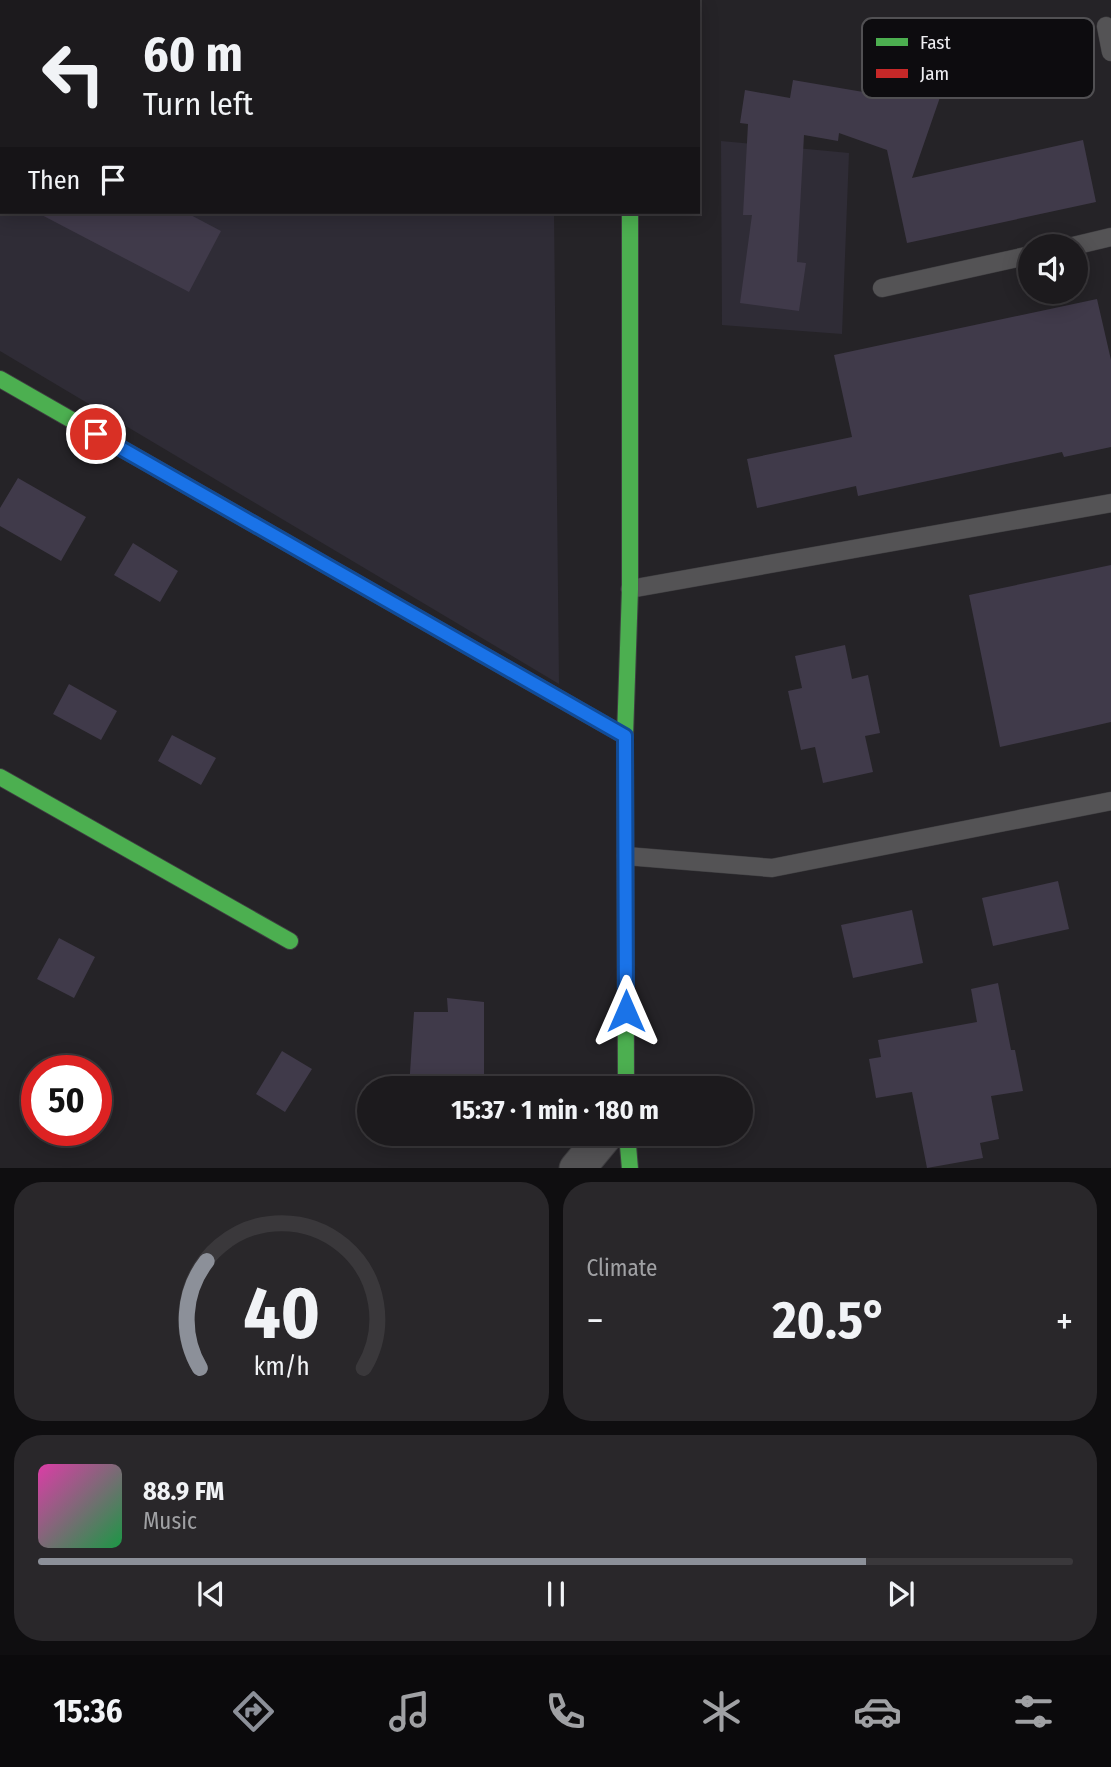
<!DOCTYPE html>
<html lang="en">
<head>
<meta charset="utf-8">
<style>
  body { margin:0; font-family:"Fira Sans Condensed",sans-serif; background:#29272a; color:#f1f3f6; height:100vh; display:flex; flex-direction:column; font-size:26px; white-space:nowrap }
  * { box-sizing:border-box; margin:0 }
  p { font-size:23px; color:#a0a1a4 }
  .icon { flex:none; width:38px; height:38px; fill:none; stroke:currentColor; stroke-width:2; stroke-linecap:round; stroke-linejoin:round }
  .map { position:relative; height:1168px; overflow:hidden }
  .drawer { display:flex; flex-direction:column; gap:14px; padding:14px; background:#0f0e10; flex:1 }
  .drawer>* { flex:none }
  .banner { position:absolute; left:0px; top:0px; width:700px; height:214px; box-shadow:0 4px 18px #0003,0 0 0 2px #3a383b; background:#1c1a1d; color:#f1f3f6; overflow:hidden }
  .tools { position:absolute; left:1018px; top:234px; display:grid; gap:14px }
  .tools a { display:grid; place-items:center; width:70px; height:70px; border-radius:50%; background:#1c1a1d; box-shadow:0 4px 18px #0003,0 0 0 2px #3a383b; font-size:35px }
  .speed { position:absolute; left:21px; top:1055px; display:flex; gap:14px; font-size:35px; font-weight:700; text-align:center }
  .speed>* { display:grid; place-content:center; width:91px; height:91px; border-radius:50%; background:#1c1a1d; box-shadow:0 4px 18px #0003,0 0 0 2px #3a383b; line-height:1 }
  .speed .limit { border:10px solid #d22; background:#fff; color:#111 }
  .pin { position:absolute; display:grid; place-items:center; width:60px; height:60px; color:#fff; margin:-30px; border:4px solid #fff; border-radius:50%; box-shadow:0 2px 7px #0007 }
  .me { position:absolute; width:77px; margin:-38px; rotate:0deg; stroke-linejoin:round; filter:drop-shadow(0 0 5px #0008) }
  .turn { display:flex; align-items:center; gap:24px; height:147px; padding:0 28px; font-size:32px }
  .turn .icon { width:91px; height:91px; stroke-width:2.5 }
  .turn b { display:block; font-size:49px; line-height:60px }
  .then { display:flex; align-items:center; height:66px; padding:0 28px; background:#0003; gap:14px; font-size:26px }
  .big { font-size:52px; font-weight:700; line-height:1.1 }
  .drawer .card { flex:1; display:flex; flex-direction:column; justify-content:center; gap:10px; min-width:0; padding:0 24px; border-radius:28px; background:#29272a }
  .drawer .dial { align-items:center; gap:0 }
  .dial svg { height:182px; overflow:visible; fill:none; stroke:#3a383b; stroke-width:7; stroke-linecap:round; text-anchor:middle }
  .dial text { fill:#f1f3f6; stroke:none }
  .song { display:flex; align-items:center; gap:21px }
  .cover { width:84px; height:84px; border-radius:10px; background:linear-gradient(135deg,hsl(320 70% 55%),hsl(140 70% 35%)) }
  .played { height:7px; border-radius:4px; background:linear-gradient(90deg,#8c9099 80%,#3a383b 80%) }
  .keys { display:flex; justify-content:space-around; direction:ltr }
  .heat { display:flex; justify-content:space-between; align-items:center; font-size:38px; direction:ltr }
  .drawer .tiles { flex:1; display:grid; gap:14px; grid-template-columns:1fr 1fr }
  .card:last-child { grid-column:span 2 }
  .trip { position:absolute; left:357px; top:1076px; width:396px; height:70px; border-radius:35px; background:#1c1a1d; box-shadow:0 4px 18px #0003,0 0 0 2px #3a383b; font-weight:700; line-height:70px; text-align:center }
  .tabs { display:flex; height:112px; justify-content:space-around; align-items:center; background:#0b0a0c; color:#a0a1a4 }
  .tabs .icon { width:49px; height:49px }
  .tabs .selected { color:#8c9099 }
  .tabs b { font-size:32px; color:#f1f3f6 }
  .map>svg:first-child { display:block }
  .built { fill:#2f2c36 }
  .building { fill:#403a4a }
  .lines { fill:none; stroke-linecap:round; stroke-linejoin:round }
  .lane-casing { stroke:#3f3e41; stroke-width:19 }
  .street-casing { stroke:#3f3e41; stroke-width:37 }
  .fast-casing { stroke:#3f3e41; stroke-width:18 }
  .jam-casing { stroke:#3f3e41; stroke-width:18 }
  .lane { stroke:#545355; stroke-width:18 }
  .street { stroke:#545355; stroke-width:35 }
  .fast { stroke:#4caf50; stroke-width:16 }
  .jam { stroke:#c62828; stroke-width:16 }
  .route-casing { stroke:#114b97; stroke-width:18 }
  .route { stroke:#1a73e8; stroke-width:12 }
  .key { fill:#0d0c0f; stroke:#515053; stroke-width:2 }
  .key-label { font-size:19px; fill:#efeef2 }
</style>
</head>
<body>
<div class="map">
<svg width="1111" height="1169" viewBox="0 0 1111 1169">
  <rect width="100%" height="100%" fill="#252327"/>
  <path class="built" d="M0,0H552L2,2V212H554L559,684L0,351Z
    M721,141L849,153L842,334L722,325Z"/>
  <path class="building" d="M887,59L946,80L912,178L1083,140L1096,202L907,243L887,150L839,133L838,141L804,135L797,262L806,263L799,311L740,303L752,215H743L748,124L740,123L745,90L790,98L793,80L875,94Z
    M36,212H185L221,231L189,292Z
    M1097,299L1111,360V447L1064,457L1062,452L858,496L856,486L757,508L747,459L852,437L834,355Z
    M18,478L86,517L61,561L0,526V508Z
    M133,543L178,571L160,602L114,575Z
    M1111,565V722L1000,747L969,595Z
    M845,645L852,679L868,675L880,733L865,736L873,772L823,783L815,747L801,750L788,691L802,688L795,656Z
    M69,684L117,711L101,740L53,714Z
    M172,735L216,758L201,785L158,761Z
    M1058,881L1069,929L993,946L982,898Z
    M912,910L923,963L853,978L841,925Z
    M59,938L95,957L74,998L37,979Z
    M998,983L1011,1050H1015L1023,1091L991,1096L999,1139L980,1143L983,1158L927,1168L912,1092L876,1098L869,1059L881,1057L878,1040L977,1022L971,989Z
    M447,998L484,1002V1088H409L414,1012H448Z
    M282,1051L312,1069L285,1112L256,1094Z"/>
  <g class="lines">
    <g class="lane-casing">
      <path id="lane" d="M1106,26L1111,52
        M1069,247L1111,237
        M882,288L1031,255
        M630,589L1111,503
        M626,856L772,868L1111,801"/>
    </g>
    <g class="street-casing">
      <path id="street" d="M577,1169L606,1134"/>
    </g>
    <g class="fast-casing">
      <path id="fast" d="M630,0V2
        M0,379L418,618
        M0,777L290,941
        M626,1088L625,736L630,589V212
        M627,1134L630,1169"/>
    </g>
    <g class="jam-casing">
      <path id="jam" d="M418,618L625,736"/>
    </g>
    <use href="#lane" class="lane"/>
    <use href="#street" class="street"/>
    <use href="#fast" class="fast"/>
    <use href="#jam" class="jam"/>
  </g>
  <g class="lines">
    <g class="route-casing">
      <path id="route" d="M96,434L625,736L626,1011"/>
    </g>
    <use href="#route" class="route"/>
  </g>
  <rect x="862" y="18" width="232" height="80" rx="10" class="key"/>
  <rect x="876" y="38" width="32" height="8" fill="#4caf50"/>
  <rect x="876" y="69" width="32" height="9" fill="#c62828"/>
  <g class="key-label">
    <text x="920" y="49">Fast</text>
    <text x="920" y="80">Jam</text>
  </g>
</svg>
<div class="tools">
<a><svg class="icon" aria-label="sound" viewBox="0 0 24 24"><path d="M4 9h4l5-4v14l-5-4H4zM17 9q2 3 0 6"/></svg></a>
</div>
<div class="speed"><div class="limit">50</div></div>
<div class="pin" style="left:96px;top:434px;background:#d93025"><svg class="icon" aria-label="arrive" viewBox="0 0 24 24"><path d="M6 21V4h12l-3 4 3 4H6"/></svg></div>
<svg class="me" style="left:626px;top:1011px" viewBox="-20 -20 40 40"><path d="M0-17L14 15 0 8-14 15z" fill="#1a73e8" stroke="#fff" stroke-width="4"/></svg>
<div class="trip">15:37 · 1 min · 180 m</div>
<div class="banner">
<div class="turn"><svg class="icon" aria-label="left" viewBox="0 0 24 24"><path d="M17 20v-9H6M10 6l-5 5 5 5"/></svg><div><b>60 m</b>Turn left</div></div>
<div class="then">Then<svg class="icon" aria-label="arrive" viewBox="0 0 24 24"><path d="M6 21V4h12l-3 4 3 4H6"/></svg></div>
</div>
</div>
<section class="drawer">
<div class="tiles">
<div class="card dial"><svg viewBox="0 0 100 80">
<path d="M14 69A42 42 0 1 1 86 69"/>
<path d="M14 69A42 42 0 0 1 17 22" stroke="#8c9099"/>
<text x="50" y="56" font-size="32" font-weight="700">40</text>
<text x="50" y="72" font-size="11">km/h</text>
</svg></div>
<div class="card"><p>Climate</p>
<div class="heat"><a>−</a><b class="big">20.5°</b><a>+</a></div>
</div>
<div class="card">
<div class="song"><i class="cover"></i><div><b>88.9 FM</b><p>Music</p></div></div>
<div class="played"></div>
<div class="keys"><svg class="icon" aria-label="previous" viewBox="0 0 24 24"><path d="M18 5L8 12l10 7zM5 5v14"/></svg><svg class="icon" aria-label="pause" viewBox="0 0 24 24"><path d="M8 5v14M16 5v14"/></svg><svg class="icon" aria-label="next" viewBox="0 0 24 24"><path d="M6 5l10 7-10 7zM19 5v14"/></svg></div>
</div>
</div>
</section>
<nav class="tabs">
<b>15:36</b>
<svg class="icon selected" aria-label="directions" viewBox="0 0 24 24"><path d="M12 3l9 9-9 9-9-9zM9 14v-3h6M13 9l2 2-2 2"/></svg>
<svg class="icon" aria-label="music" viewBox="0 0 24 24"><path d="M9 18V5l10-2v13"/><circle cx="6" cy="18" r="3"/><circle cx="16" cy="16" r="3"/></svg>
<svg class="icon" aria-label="phone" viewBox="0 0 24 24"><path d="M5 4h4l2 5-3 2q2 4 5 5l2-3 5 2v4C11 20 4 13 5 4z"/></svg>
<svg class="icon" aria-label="climate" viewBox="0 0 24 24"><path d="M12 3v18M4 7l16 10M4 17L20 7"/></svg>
<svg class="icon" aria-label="car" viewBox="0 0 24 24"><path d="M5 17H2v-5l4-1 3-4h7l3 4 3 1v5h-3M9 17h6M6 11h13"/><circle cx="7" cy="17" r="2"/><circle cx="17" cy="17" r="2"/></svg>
<svg class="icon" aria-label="filters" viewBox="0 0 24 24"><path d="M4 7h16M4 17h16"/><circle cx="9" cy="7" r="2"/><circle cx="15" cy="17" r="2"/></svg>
</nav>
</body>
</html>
